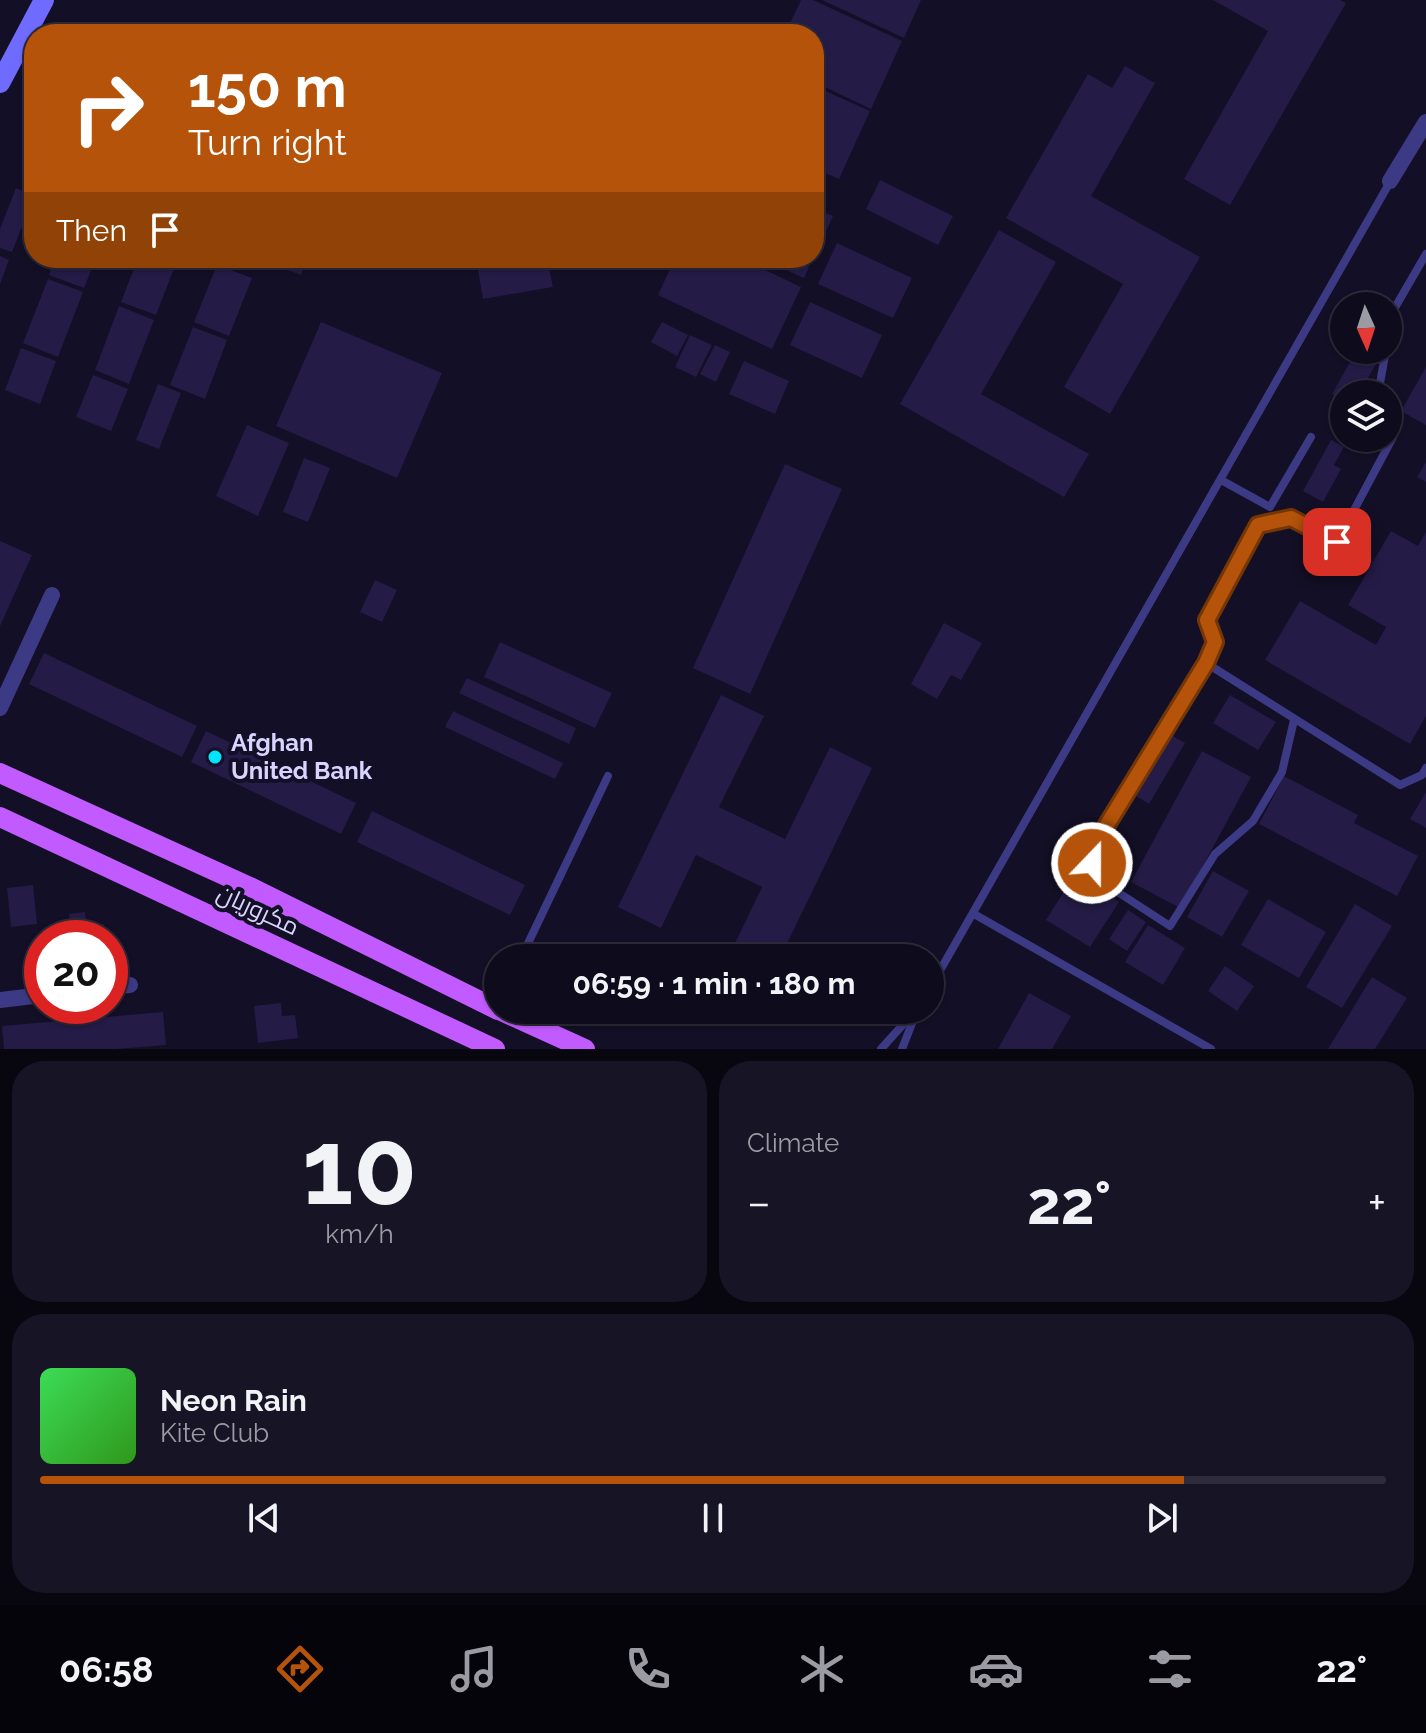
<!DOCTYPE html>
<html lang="en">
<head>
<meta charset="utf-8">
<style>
  body { margin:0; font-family:Raleway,Cairo,sans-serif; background:#171425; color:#f1f3f6; height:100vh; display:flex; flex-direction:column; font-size:30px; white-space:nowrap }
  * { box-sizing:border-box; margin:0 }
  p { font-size:26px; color:#9b9ba3 }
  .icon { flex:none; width:44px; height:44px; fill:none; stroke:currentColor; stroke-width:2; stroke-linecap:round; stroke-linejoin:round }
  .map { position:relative; height:1049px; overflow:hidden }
  .details { display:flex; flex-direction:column; gap:12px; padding:12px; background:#08060f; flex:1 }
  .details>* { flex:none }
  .guide { position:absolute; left:24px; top:24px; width:800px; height:244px; border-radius:32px; box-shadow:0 2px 6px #0004,0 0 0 2px #2e2b3b; background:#b45309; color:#fff; overflow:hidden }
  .needle { width:52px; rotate:177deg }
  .fabs { position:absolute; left:1330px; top:292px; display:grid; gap:16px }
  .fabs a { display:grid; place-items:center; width:72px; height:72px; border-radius:50%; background:#0e0b1c; box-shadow:0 2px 6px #0004,0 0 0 2px #2e2b3b; font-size:40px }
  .speed { position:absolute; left:24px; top:920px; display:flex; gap:16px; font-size:40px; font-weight:700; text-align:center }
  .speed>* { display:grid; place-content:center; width:104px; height:104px; border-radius:50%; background:#0e0b1c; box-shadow:0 2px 6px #0004,0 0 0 2px #2e2b3b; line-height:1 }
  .speed .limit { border:12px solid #d22; background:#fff; color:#111 }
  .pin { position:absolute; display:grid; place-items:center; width:68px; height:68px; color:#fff; margin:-34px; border-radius:16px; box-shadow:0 4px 12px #0006 }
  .me { position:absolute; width:88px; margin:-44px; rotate:22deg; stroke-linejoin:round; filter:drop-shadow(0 0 6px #0008) }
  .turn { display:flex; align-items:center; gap:28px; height:168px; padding:0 32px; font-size:36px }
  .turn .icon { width:104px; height:104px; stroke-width:2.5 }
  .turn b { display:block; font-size:56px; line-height:68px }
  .then { display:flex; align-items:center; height:76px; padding:0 32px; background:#0003; gap:16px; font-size:30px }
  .big { font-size:60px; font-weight:700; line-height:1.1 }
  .details .tile { flex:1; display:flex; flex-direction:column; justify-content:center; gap:12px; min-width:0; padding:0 28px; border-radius:32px; background:#171425 }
  .details .dial { align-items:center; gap:0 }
  .dial b { font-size:104px; line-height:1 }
  .song { display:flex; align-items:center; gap:24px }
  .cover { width:96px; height:96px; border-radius:12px; background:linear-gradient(135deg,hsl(130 70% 55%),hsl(110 70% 35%)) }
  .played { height:8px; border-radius:4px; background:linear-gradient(90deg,#b45309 85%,#2e2b3b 85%) }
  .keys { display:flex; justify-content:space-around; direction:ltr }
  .heat { display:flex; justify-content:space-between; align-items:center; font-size:44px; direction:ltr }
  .details .tiles { flex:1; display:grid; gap:12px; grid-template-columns:1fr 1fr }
  .tile:last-child { grid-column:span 2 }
  .trip { position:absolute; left:484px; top:944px; width:460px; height:80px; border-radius:40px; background:#0e0b1c; box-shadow:0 2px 6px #0004,0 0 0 2px #2e2b3b; font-weight:700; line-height:80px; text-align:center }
  .dock { display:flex; height:128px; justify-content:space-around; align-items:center; background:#06040b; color:#9b9ba3 }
  .dock .icon { width:56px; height:56px }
  .dock .active { color:#b45309 }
  .dock b { font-size:36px; color:#f1f3f6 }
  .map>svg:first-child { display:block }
  .building { fill:#241b47 }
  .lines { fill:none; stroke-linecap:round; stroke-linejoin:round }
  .service { stroke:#3d3a85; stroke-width:8 }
  .minor { stroke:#3d3a85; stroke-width:16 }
  .secondary { stroke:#6f6bff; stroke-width:20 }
  .primary { stroke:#c25bff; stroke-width:20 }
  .route-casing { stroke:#753606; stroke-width:20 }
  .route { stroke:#b45309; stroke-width:14 }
  .poi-dot { fill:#00e5ff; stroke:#130f26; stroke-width:3 }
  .labels { text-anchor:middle; stroke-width:8; stroke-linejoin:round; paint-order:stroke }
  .poi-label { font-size:24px; font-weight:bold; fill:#d9d4ff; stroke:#130f26; text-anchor:start }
  .street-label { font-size:24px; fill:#d9d4ff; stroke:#130f26 }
</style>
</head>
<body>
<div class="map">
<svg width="1426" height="1049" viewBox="0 0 1426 1049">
  <rect width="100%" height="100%" fill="#130f26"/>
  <path class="building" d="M801,0H813L902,41L871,109L814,82V34H785Z
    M822,0H921L904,38Z
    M1213,0H1340L1346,3L1230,205L1184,179L1268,31Z
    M1125,66L1155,83L1091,196L1200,257L1110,414L1064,387L1123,284L1006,218L1088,74L1112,88Z
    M814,86L870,111L839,179L814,168Z
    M880,180L953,216L938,245L866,209Z
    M16,188L34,196L12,252L0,248V229Z
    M814,208L833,216L814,257Z
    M999,230L1056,262L981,394L1089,454L1064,497L900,404Z
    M837,243L912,278L893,318L818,284Z
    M0,256L9,260L0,284Z
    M56,258H96L84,288L49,275Z
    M138,258H178L156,315L121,302Z
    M265,258H307L301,275L264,261Z
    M476,258H547L553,287L483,299Z
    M675,258H740L801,287L772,349L658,295Z
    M760,258H813L804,278Z
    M217,265L252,278L229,336L194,322Z
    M48,279L83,292L58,357L23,343Z
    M810,302L882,335L862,378L790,345Z
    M119,306L154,320L129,384L95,370Z
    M321,322L442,373L397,478L276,426Z
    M662,322L688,335L677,356L651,342Z
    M193,327L227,340L205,399L170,385Z
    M690,335L712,345L696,377L675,367Z
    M715,345L730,352L716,382L700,374Z
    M21,348L56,361L40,404L5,390Z
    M1357,350H1376L1370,361L1376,364L1359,394H1344V401L1332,394Z
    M744,361L789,381L775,414L729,394Z
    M1426,367V425L1401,411Z
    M93,375L128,389L111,431L76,417Z
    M158,384L181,393L159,449L136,440Z
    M247,425L289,443L258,516L216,496Z
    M1331,440L1344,447L1334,465L1341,469L1323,502L1303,491Z
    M304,458L330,468L308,522L283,512Z
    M1426,462V482L1417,477Z
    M785,464L842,489L750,694L693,668Z
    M1391,531L1418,546L1426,532V716L1410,744L1265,660L1300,601L1376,645L1386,627L1348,605Z
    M0,541L32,555L0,626Z
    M375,580L397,590L382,622L360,612Z
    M944,623L982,643L961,680L951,675L937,699L911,684Z
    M500,642L612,693L595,728L484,677Z
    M44,653L197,726L182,757L29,684Z
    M467,678L576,728L569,744L459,693Z
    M721,695L764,716L719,807L785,839L830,747L872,768L780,958H728L762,887L696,855L661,928L618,907Z
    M1230,695L1276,722L1258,750L1213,723Z
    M453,711L563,763L555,779L445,727Z
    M206,731L356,803L341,834L191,762Z
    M1166,732L1185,743L1149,804L1131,793Z
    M1202,751L1251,777L1180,908L1131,882Z
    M1284,776L1358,815L1354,823L1418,856L1397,896L1259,824Z
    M1426,792V828L1410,819Z
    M372,811L525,885L510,915L357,842Z
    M1213,871L1249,891L1222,937L1187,917Z
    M1075,874L1119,902L1090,947L1046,920Z
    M33,885L37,924L11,927L7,888Z
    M1268,899L1326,932L1299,978L1241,945Z
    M1355,904L1392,926L1342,1008L1306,987Z
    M1128,910L1146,922L1127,951L1109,939Z
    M85,912L87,926L104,924L106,938H71L69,914Z
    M1148,925L1185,948L1163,985L1125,962Z
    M1225,966L1254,986L1237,1011L1208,991Z
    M1372,977L1407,998L1375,1049H1328Z
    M1029,993L1071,1016L1052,1049H998Z
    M281,1003L282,1016L295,1015L298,1038L258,1043L254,1006Z
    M163,1012L166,1045L117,1049H4L2,1026Z"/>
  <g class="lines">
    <path class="service" d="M1388,338L1393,311L1426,254
      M1378,394L1386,350
      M1221,480L1270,507L1311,437
      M1206,663L1400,785L1422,775L1426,768
      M1294,720L1282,772L1253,821L1215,854L1170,926L1096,878L1092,863L1097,841L1206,663L1215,642L1207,620L1258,525L1291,518L1337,542L1393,437L1388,434
      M974,914L1211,1049
      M521,958L608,776
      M930,988L1390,182
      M881,1049L916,1010
      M902,1049L916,1013"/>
    <path class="minor" d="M1390,181L1426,122
      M0,708L52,595
      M110,987L130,985
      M0,1000L42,995"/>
    <path class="secondary" d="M0,83L44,0"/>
    <path class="primary" d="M0,773L250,887L498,1010
      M0,817L495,1049
      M499,1010L585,1049"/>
  </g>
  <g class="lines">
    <g class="route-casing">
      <path id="route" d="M1092,863L1097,841L1206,663L1215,642L1207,620L1258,525L1291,518L1337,542"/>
    </g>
    <use href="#route" class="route"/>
  </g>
  <circle class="poi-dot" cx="215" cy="757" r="8"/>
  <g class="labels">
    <g class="poi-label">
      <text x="231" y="751">Afghan<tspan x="231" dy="28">United Bank</tspan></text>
    </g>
    <g class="street-label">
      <text transform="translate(258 910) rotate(25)" y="8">مکروریان</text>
    </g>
  </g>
</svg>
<div class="fabs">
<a><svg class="needle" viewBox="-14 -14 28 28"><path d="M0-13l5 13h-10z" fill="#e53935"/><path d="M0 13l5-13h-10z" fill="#9b9ba3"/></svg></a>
<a><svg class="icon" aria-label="layers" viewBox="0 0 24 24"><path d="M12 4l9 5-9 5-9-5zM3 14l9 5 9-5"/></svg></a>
</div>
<div class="speed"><div class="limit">20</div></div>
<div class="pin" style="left:1337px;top:542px;background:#d93025"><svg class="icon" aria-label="arrive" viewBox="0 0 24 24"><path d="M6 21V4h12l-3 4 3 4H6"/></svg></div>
<svg class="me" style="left:1092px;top:863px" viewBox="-20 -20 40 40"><circle r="17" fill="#b45309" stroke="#fff" stroke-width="3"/><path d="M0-11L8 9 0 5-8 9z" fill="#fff"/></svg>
<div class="trip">06:59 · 1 min · 180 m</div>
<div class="guide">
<div class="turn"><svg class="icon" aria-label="right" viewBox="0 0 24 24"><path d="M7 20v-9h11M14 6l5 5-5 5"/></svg><div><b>150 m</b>Turn right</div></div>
<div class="then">Then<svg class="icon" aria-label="arrive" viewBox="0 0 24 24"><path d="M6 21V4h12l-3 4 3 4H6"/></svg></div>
</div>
</div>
<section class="details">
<div class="tiles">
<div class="tile dial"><b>10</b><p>km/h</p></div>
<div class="tile"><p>Climate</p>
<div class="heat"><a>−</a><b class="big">22°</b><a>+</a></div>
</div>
<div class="tile">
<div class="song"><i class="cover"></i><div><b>Neon Rain</b><p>Kite Club</p></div></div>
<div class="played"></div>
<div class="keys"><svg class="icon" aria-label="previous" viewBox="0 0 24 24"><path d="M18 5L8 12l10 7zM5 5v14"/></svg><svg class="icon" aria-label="pause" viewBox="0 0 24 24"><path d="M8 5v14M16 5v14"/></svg><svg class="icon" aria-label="next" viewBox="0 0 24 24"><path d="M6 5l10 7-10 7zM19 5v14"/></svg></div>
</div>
</div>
</section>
<nav class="dock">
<b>06:58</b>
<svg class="icon active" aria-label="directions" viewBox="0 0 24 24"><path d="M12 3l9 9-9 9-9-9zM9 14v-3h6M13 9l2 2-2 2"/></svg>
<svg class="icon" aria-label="music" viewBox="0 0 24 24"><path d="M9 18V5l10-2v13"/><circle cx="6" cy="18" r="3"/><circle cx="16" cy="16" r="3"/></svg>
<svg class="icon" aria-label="phone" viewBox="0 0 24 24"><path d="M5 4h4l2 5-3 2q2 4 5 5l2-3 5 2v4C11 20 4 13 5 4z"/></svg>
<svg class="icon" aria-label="climate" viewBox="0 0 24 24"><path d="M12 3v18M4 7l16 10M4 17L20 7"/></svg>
<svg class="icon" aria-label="car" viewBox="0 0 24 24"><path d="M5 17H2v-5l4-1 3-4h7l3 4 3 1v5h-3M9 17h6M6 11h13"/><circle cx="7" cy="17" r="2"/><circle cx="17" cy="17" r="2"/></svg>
<svg class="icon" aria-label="filters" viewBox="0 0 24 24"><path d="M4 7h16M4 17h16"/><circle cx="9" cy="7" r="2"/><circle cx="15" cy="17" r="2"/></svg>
<b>22°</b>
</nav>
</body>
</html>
